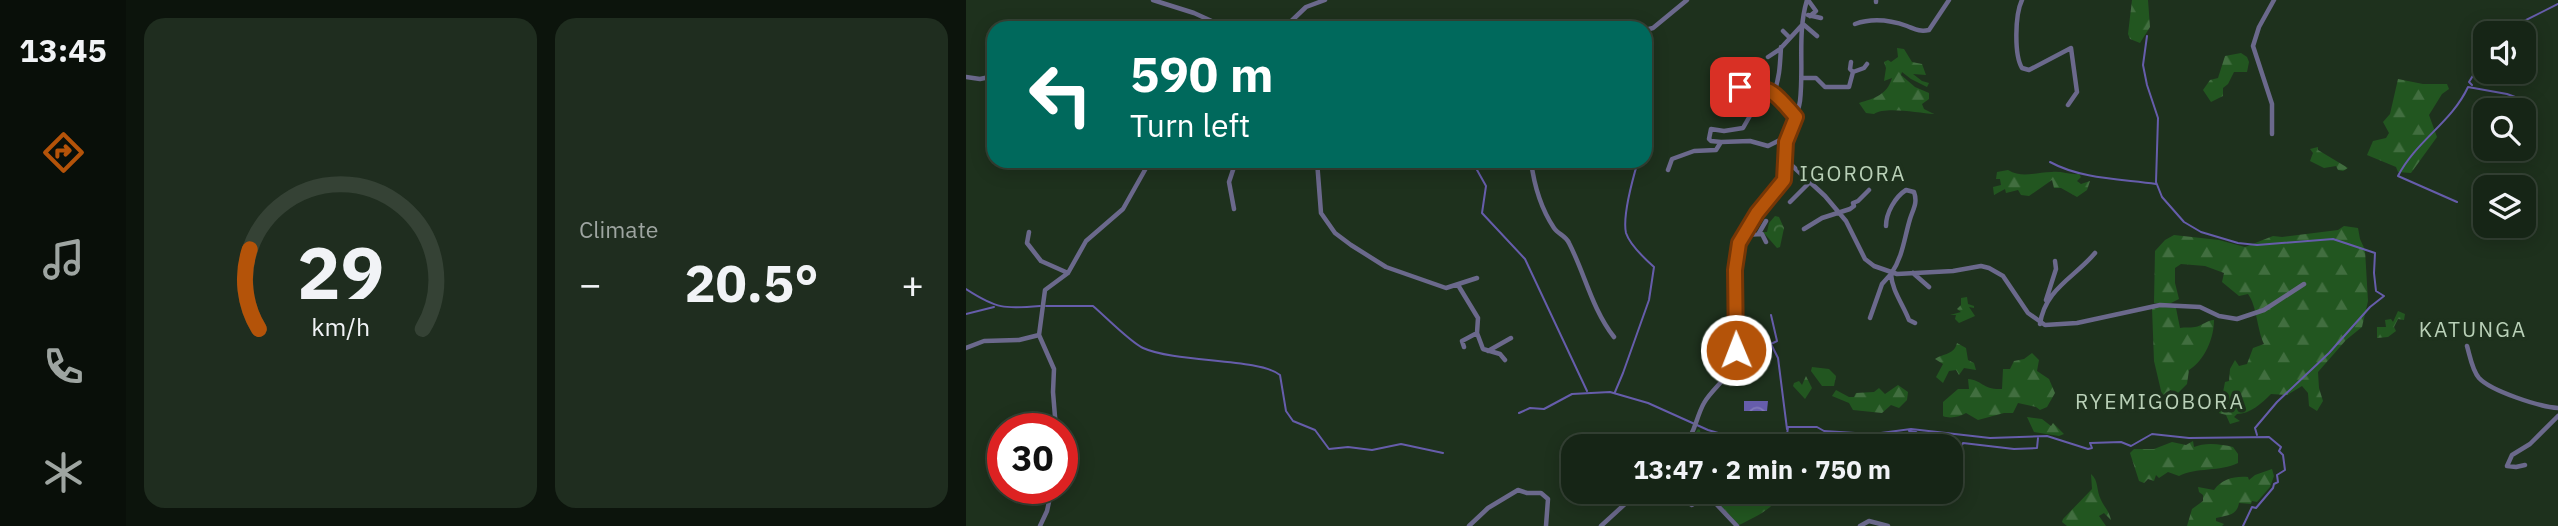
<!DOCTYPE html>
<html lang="en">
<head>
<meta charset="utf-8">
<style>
  body { margin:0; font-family:"IBM Plex Sans",sans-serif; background:#1f2d1f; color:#f1f3f6; height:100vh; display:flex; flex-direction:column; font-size:26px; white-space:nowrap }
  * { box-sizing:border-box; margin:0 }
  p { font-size:23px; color:#9ea5a1 }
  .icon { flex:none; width:38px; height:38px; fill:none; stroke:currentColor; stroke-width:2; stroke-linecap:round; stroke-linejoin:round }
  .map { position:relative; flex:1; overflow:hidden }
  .panel { display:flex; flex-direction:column; gap:18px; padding:18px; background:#0c140c; width:840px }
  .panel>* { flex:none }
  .banner { position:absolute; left:21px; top:21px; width:665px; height:147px; border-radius:21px; box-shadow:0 4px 18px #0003,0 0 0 2px #354235; background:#00695c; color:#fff; overflow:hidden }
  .controls { position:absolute; left:1507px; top:21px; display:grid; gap:14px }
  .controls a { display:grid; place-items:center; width:63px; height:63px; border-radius:14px; background:#162516; box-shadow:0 4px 18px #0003,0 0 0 2px #354235; font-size:35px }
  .speed { position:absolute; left:21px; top:413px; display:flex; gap:14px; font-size:35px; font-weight:700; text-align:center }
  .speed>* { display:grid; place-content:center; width:91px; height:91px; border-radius:50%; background:#162516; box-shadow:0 4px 18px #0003,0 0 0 2px #354235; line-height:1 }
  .speed .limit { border:10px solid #d22; background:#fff; color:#111 }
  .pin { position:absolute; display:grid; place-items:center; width:60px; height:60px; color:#fff; margin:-30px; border-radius:14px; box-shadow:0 4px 10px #0006 }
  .me { position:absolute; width:77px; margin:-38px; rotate:359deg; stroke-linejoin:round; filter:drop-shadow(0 0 5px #0008) }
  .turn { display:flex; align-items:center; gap:24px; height:147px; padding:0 28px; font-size:32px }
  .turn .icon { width:91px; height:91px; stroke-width:2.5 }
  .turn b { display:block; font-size:49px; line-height:60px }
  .big { font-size:52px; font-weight:700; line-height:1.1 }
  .panel .card { flex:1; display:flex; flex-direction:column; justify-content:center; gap:10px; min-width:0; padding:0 24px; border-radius:21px; background:#1f2d1f }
  .panel .dial { align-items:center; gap:0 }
  .dial svg { height:182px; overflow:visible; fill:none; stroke:#354235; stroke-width:7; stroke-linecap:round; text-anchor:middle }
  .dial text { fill:#f1f3f6; stroke:none }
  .heat { display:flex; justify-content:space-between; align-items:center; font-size:38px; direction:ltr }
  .panel .tiles { flex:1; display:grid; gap:18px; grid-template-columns:repeat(2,1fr) }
  .trip { position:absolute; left:595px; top:434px; width:402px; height:70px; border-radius:21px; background:#162516; box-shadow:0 4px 18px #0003,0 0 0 2px #354235; font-weight:700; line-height:70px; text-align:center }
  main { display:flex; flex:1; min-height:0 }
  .menu { display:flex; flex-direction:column; width:126px; justify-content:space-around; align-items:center; background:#090f09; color:#9ea5a1 }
  .menu .icon { width:49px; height:49px }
  .menu .on { color:#b45309 }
  .menu b { font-size:32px; color:#f1f3f6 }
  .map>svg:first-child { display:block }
  .forest { fill:url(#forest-firs) }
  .park { fill:url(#park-crowns) }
  .water { fill:url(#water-waves) }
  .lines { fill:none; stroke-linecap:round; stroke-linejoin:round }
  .stream { stroke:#665dab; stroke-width:2 }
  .minor { stroke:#6b698c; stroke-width:4.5 }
  .route-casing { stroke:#753606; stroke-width:18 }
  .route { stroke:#b45309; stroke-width:12 }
  .labels { text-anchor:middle; stroke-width:7; stroke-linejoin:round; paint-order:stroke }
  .quarter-label { font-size:21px; letter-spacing:2px; fill:#b9d0b7; stroke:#1e311d }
</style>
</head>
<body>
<main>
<nav class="menu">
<b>13:45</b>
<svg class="icon on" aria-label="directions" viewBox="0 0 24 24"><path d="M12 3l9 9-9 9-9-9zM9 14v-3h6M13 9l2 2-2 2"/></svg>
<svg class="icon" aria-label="music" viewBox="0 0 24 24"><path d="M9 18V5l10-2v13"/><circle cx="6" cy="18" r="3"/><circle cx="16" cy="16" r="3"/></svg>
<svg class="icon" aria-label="phone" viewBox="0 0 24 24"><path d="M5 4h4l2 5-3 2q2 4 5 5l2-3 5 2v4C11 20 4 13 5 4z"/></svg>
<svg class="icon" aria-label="climate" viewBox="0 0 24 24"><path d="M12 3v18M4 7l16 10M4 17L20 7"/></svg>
</nav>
<section class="panel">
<div class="tiles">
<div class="card dial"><svg viewBox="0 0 100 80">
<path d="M14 69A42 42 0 1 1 86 69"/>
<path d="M14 69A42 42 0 0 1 10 34" stroke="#b45309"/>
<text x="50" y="56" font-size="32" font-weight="700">29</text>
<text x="50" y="72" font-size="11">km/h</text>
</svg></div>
<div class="card"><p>Climate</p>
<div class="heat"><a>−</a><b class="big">20.5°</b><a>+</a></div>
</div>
</div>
</section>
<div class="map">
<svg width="1592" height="526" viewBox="0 0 1592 526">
  <defs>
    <pattern id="forest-firs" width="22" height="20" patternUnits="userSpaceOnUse" patternTransform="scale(1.75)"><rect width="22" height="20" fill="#225620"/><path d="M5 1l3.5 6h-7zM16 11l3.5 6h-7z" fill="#416e3f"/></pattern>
    <pattern id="park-crowns" width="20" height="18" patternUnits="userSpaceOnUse" patternTransform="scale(1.75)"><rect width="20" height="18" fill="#225620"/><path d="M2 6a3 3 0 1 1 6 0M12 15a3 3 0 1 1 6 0" fill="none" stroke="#416e3f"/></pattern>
    <pattern id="water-waves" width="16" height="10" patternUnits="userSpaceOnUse" patternTransform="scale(1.75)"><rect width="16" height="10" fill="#665dab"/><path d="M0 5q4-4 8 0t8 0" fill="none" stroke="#827bb9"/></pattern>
  </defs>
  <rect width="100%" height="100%" fill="#1e311d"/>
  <path class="forest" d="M1166,0H1182L1184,27L1174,43L1164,39L1162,34Z
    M931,48L938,49L946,62L956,64L960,75L947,74L956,81L963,83L961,87L945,79L936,72L935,75L949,87L963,93V99L956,104L958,109L968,114C953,113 919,106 908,114L900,113L893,103C909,98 921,95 926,78L918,81L920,68L918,62L922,60L925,62L932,57Z
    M1275,53L1281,57L1283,62L1281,72H1268L1262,84L1257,88V96L1245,102L1237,90L1244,80L1252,78L1259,56Z
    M1432,79L1457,84H1481L1483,89L1476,94L1463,115L1471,137L1445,173L1432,172L1430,167L1401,155L1407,141L1420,138L1423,133L1417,122L1424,114Z
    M1352,147V150L1382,168L1377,171L1372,170L1370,166L1358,168L1344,161L1347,153L1344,149Z
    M1042,170C1057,179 1069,172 1086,172C1095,171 1105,175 1113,174L1115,177L1111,181L1115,184L1124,181L1121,190L1111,197L1095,188H1088L1086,180L1063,196L1055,195L1052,190L1040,193L1039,189L1028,195L1027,187L1035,185L1034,179H1030L1031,172Z
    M1378,226L1392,228L1394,239L1399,250L1402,301L1396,327L1380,340L1352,372L1353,388L1357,401L1351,411L1343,406L1342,393L1336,386L1321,395L1305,394C1296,403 1284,414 1271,414L1268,417L1274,421L1264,424L1260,415L1253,413L1259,382L1263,381L1264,369L1269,360L1273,366L1281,364L1287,348L1298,344C1291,330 1291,306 1282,294L1273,296L1256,282L1258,273L1239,266L1215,264L1209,268V283L1213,299L1205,303H1188L1189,251L1199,240L1208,235L1253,240L1279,247L1307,236L1316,237L1372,230Z
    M1001,297L1002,304L1008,306V308L1003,307L1009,316L993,323L989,319L990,315H984L995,312L991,309L995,305V298Z
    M1197,307L1210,308L1214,328C1219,327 1223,328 1229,327C1236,326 1241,320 1248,320C1248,338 1239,360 1223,370L1221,384L1211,394L1204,390L1202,394L1196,395L1188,361L1186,308Z
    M1432,311L1439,314L1438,320L1432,319L1428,327L1430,331L1422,337L1411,338V327H1420L1419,320L1425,319L1427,322Z
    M991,343L1000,348L1002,360L1008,363L1010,370L998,368L993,375L990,370L983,371L977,383L970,377L977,364L969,359C978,353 988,355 991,343Z
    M1066,353L1073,360L1071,371L1083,379L1089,393L1081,407L1074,410L1070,407L1052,403L1047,413H1038L1012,420L1000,413C994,417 983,419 977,416V402L992,389H1003L1002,379C1016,380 1017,390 1036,389L1037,369H1044L1048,361L1058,359Z
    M846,367L863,369L870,376L868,386H856L845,371Z
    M840,376L846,388L839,399L827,386L828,383L833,381L836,385Z
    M932,385L942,392L941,400L933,408L925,405L916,413L887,410L883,403L866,396L870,390L883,397H888L890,393L908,392L913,388L919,394Z
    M1061,417L1076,419L1085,426L1087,423L1098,434L1093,436L1068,432Z
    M732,429L734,430L735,441L739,440L741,435L790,446H726V438Z
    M1227,441L1228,447C1239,442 1255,444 1267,447L1272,454V463C1254,472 1230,467 1213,476L1202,472L1193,478L1190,475L1188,481L1182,479L1178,483L1173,481L1164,453L1168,449H1188L1206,442L1220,445Z
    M1306,469L1308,476L1304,487L1291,502L1286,501L1285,504L1273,503C1271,516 1261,515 1250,518V521L1258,524L1256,526H1221L1226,509L1237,501V495L1233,492L1232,487L1248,490C1256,479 1268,476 1282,477L1283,480L1289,475Z
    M1125,474C1133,481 1130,490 1135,500C1139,508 1143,511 1145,520L1138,513L1133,516L1140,526H1101L1096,522L1097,519L1126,489Z
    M742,492H816C808,509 789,517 773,525Z"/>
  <path class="park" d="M809,216L813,217L818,228L814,247L811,248L797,232H801L803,223Z"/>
  <path class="water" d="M778,401H802L801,411H778Z"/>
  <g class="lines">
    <path class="stream" d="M1545,33L1552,28V24L1592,4
      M1181,36L1177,65L1181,85L1192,118L1190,182L1196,197L1218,222L1235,232L1272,243L1291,245L1367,239L1409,253L1408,273L1410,291L1418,296L1404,307L1363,353L1311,402L1289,428L1291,435
      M1506,85L1503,82L1519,56
      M506,161L520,186L516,213L559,259L621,391
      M1084,162C1115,179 1155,179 1190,184
      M1491,202L1432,176C1450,141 1486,122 1502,87L1541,94L1560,101
      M0,289C31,309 38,309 74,306
      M80,306H127C140,317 164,342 177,348C210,363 293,358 314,375L320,411L327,421L349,430L363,449L382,447L406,450L435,444L477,453
      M0,314L28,307
      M805,315L811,341L805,344L812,358L821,429
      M649,392L657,373L683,300L688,267C679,259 664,245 660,233C656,215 667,178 672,161
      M553,413L564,408L578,409L606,394L644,392L682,403L742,430L769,438L817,446
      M943,431L950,432L957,438L996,445L997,443L1048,449L1071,448L1072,438
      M825,446L821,435L822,427H851L858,431L889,433H915L945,429L1024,438L1081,436L1122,449L1126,448L1124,443L1155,442L1165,446L1186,434L1223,438L1303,437L1315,447L1313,451L1317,455L1319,470L1311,475L1312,482L1308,484L1307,488L1290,508L1286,507L1277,526"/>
    <path class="minor" d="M187,0L228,13L261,28
      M842,0L850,11L844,16
      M910,0V2
      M1056,0C1049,14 1048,55 1056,68L1063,70L1105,48L1111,92L1102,105
      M842,15L855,18
      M889,24C906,18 924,20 941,26C949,29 953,32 963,30L983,0
      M318,28L340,7L359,0
      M679,30L687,28L721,0
      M817,31L824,38
      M802,57L814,49L837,24L851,36
      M885,62L884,69L887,72
      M0,77L14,79L28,76
      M836,78H850L859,87H883L887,72L898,68L901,64
      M767,97L773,87H793L808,92C814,77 814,63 815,47
      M1306,134V104L1287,46L1293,27L1308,0
      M755,142L745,141L743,139L745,129L758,131L777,128L785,114L808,92L830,117
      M820,160L859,196L880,221L899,259L908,266L931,274L987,271L1015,266L1023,268L1037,276L1062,313L1079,325L1111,323L1194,305L1234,307L1253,316L1271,319L1298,310L1338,284
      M351,161L355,213L369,233L385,245L420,267L480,288L511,278
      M565,161C568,185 574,207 588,228C592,234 600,236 603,243C619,274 626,309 648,337
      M702,170L706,159L728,151L750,150L755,142L784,141L802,146L820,137
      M824,202L843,183
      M268,209L263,182L270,161
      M920,226C920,213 929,197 940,190L948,192C952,203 947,209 944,219C938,239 937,256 925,274C926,291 937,304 943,320L949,323
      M838,229L856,218L884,209L888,206L887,203L892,201L903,190
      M63,232L61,243L75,261L102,273
      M793,233L800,221
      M777,235L796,234L800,242
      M947,273L963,287
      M492,285L512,318L511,333L517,349L534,354L539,360
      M1080,300L1090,269L1089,261
      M904,318L916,284L925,274
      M1074,324C1079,289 1108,278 1129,253
      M73,335L88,369L87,392L90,429
      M1501,346C1504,356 1506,370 1513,378C1525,391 1574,407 1592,408
      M498,347L496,341L511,333
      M0,348L18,341L53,340L73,335L79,290L102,273L120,241L157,209L184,161
      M522,351L545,338
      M723,441L733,446
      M718,446C729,434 730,417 738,403C745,390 767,373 770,361C777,326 763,285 771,249C778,220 808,204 818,178C822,167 818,157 819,146C821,131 832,117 834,101C838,67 831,33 841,0
      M1559,465L1550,467L1541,466L1546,455L1564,444L1592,416
      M739,492L771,526
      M705,496H712L726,505L729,503L733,492
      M74,526L81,511L86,488
      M503,526L522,508L552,490L561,493H575L582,499L580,526
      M635,526L672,492
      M894,526L903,521L922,526"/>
  </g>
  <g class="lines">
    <g class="route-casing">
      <path id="route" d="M770,350L769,270L773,243L791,213L818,180L820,142L830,117C810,95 806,84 774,87"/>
    </g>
    <use href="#route" class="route"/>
  </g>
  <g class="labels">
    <g class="quarter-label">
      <text x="887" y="181">IGORORA</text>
      <text x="1507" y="337">KATUNGA</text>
      <text x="1194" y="409">RYEMIGOBORA</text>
    </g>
  </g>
</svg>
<div class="controls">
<a><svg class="icon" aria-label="sound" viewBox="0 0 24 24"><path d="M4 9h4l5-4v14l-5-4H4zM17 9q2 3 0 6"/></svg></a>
<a><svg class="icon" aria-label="search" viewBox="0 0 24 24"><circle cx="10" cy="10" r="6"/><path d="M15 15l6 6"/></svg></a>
<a><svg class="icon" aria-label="layers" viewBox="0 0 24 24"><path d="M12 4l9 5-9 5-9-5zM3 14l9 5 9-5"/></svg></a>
</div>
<div class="speed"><div class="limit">30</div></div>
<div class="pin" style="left:774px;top:87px;background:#d93025"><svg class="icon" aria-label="arrive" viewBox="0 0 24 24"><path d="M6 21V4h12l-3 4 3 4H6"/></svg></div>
<svg class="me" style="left:770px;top:350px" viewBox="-20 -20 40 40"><circle r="17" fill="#b45309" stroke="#fff" stroke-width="3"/><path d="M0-11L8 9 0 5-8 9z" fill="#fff"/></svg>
<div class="trip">13:47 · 2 min · 750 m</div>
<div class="banner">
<div class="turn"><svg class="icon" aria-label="left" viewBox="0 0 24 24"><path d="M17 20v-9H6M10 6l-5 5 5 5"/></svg><div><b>590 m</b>Turn left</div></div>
</div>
</div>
</main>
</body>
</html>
